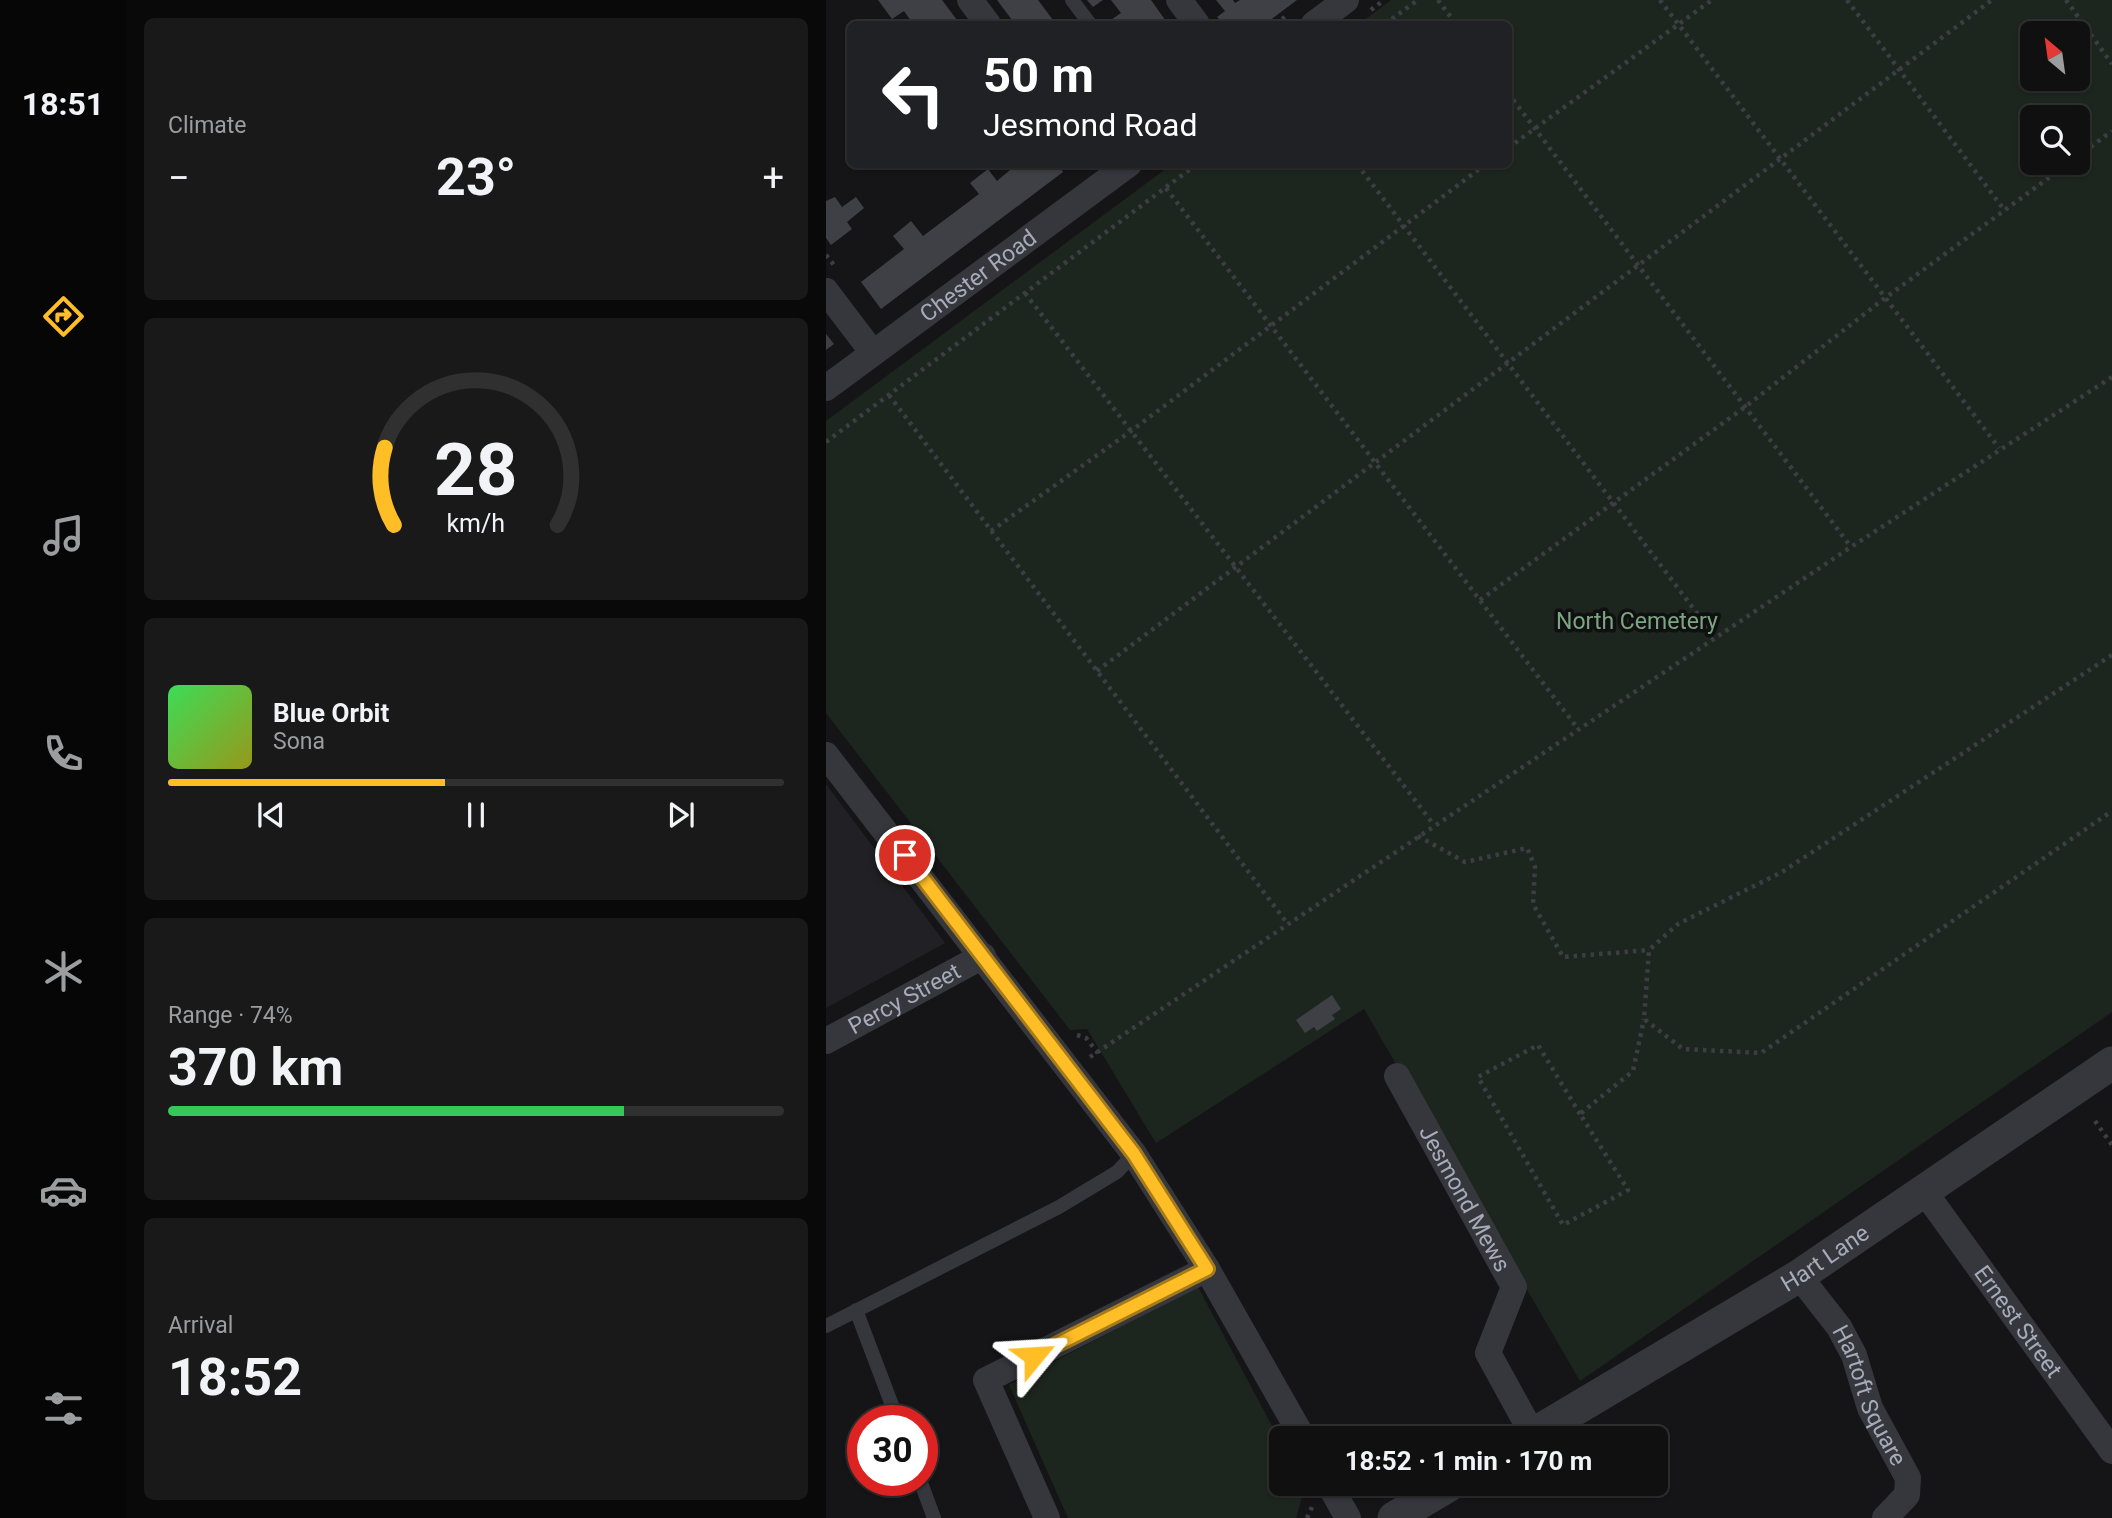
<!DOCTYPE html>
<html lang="en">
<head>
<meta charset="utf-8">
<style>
  body { margin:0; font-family:Roboto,sans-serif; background:#19191a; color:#f1f3f6; height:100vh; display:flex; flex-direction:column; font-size:26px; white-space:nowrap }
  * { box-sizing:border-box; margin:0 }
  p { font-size:23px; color:#9c9d9f }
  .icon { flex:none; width:38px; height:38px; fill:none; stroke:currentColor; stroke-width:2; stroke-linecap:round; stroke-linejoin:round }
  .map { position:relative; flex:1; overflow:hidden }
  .side { display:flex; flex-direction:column; gap:18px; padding:18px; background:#090909; width:700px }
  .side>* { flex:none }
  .banner { position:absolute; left:21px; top:21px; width:665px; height:147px; border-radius:10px; box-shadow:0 2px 5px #0004,0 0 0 2px #303031; background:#202124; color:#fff; overflow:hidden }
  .needle { width:46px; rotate:331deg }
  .controls { position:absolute; left:1194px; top:21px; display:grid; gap:14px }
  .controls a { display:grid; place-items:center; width:70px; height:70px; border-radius:10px; background:#101011; box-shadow:0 2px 5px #0004,0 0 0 2px #303031; font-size:35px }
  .speed { position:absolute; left:21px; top:1405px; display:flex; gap:14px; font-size:35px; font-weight:700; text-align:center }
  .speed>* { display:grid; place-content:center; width:91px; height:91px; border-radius:50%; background:#101011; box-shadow:0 2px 5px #0004,0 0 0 2px #303031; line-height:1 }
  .speed .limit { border:10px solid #d22; background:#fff; color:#111 }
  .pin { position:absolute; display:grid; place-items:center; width:60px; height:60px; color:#fff; margin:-30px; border:4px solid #fff; border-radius:50%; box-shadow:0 2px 7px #0007 }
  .me { position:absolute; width:77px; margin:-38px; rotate:63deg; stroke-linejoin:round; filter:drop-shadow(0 0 5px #0008) }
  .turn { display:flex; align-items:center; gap:24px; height:147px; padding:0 21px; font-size:32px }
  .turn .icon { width:91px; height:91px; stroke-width:2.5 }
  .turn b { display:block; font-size:49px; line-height:60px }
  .big { font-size:52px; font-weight:700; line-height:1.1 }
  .side .tile { flex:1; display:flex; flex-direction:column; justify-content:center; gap:10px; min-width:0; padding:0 24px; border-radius:10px; background:#19191a }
  .side .dial { align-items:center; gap:0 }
  .dial svg { height:182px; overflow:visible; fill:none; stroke:#303031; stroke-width:7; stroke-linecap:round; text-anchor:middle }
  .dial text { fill:#f1f3f6; stroke:none }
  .song { display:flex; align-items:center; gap:21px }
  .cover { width:84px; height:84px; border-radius:10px; background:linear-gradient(135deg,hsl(130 70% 55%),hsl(60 70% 35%)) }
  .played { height:7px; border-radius:4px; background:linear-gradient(90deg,#ffbd26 45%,#303031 45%) }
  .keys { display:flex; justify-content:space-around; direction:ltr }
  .heat { display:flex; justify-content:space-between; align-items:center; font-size:38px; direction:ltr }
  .charge { height:10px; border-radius:5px; background:linear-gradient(90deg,#34c759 74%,#303031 0) }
  .trip { position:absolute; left:443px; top:1426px; width:399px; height:70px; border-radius:10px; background:#101011; box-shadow:0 2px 5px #0004,0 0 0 2px #303031; font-weight:700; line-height:70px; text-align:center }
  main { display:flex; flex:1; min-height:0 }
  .menu { display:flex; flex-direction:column; width:126px; justify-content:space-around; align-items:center; background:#060607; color:#9c9d9f }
  .menu .icon { width:49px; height:49px }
  .menu .current { color:#ffbd26 }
  .menu b { font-size:32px; color:#f1f3f6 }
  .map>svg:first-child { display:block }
  .built { fill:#212125 }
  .green { fill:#1d261e; fill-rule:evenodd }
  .building { fill:#3f4045 }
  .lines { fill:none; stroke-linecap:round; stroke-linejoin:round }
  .path { stroke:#3c3e44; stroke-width:4.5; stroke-dasharray:3.5 5; stroke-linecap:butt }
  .service { stroke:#36373d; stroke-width:14 }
  .minor { stroke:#36373d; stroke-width:26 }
  .tertiary { stroke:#36373d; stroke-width:33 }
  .route-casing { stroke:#a67b19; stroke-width:18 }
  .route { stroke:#ffbd26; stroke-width:12 }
  .labels { text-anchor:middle; stroke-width:7; stroke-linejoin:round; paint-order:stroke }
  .street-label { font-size:23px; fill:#a6abb9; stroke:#101012 }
  .park-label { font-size:23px; fill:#7ba67f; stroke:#101012 }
</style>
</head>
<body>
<main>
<nav class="menu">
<b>18:51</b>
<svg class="icon current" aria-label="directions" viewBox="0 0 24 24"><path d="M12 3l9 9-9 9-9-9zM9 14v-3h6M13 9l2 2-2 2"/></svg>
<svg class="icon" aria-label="music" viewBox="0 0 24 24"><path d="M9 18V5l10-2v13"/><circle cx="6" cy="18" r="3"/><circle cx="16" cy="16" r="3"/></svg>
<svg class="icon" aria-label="phone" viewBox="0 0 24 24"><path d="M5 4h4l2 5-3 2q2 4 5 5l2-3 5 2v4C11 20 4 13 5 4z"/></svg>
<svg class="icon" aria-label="climate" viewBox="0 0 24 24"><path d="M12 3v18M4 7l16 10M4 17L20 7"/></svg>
<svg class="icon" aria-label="car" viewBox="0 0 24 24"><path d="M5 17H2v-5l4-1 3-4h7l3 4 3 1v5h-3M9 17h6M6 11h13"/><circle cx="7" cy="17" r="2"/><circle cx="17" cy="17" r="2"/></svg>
<svg class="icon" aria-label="filters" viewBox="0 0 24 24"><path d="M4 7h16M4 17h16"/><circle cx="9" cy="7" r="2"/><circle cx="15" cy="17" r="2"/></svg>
</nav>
<section class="side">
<div class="tile"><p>Climate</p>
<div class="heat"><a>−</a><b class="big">23°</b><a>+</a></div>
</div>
<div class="tile dial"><svg viewBox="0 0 100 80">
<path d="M14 69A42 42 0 1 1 86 69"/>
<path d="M14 69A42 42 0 0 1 10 35" stroke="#ffbd26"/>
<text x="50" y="56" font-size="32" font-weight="700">28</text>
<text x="50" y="72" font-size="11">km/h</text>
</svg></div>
<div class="tile">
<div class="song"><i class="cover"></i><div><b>Blue Orbit</b><p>Sona</p></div></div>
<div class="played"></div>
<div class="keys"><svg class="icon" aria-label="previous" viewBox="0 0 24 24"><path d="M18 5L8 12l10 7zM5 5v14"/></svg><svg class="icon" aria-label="pause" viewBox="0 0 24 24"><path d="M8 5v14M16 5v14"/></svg><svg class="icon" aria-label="next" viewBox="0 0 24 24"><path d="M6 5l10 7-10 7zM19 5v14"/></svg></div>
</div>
<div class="tile"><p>Range · 74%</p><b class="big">370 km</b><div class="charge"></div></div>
<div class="tile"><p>Arrival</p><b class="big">18:52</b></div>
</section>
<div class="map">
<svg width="1286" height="1518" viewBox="0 0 1286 1518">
  <rect width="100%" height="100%" fill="#151517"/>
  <path class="built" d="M0,784L119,943L0,1008Z"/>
  <path class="green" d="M565,0H1286V1012L754,1381L538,1009L330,1143L261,1029L244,1030L0,713V421L345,165L682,164V24H533ZM1206,33H1251V79H1206ZM1206,117H1251V163H1206Z
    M372,1287L455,1443V1484H477L479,1487L470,1518H242L183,1385Z"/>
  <path class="building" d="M52,0H116L134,24H79L85,21L78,11L66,19Z
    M171,0H212L230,24H189Z
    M261,0H277L267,7Z
    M285,0H325L342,24H279L295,13Z
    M390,0H407L409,3L414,0H471L439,24H398L391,17L399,11Z
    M180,164H232L237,172L55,309L35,282L78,249L67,236L85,221L97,236L153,194L144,183L162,169L171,181L184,170Z
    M9,197L16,207L30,197L38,208L21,222L26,229L5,245L0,238V201Z
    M0,334L8,344L0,350Z
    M506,995L515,1009L506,1015L509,1019L491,1031L488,1027L479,1033L470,1020Z"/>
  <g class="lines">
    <path class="path" d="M612,0L630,24
      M834,0L1173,448
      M1021,0L1179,211
      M1240,0L1286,64
      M545,10L558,0
      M449,24L462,15
      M559,24L592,0
      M682,93L1025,547
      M682,148L886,0
      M1251,157L1286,131
      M531,164L889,637
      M340,188L752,729
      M0,255L8,265
      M199,293L608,825
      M63,395L461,923
      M0,442L371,164
      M165,531L305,431L660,164
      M654,600L919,407L1059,298L1243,163
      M1286,655L956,872L852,924L823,950L818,1019L857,1049L935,1053L1286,811
      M271,671L1166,0
      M592,836L639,862L701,848L709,867L707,904L737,957L823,950
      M251,1035L260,1038L272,1053
      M264,1057L1025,547L1286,377
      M754,1114L712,1045L652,1077L737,1225L802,1190L754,1114L807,1071L818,1019
      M1269,1121L1286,1145
      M481,1518L486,1507"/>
    <path class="service" d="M246,0L264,24
      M30,1310L72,1421
      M0,1326L233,1207L291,1172L308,1154
      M94,1480L108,1518"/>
    <g class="minor">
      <path d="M144,0L162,24"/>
      <path d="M353,0L371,24"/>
      <path d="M488,24L520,0"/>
      <path d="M0,291L47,353"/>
      <path id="s1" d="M0,388L303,164"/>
      <path d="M0,755L308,1154L381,1269L477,1438"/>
      <path id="s2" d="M0,1041L157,956"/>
      <path id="s3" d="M571,1076L688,1287L662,1353L707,1435"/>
      <path id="s4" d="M1098,1191L1286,1451"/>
      <path id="s5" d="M973,1276L1013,1327L1028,1355L1044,1408L1082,1478L1081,1495L1059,1518"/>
      <path d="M503,1484L522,1518"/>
      <path d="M221,1518L160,1380L381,1269"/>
    </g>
    <g class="tertiary">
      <path id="s6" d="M701,1438L973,1276L1286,1063"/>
      <path d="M568,1518L625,1484"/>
    </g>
  </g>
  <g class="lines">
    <g class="route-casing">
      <path id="route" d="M79,855L308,1154L381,1269L208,1356"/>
    </g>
    <use href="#route" class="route"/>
  </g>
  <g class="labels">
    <g class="street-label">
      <text dy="8" stroke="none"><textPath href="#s1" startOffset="189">Chester Road</textPath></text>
      <text dy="8" stroke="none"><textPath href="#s2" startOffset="89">Percy Street</textPath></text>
      <text dy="8" stroke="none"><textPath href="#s3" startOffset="140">Jesmond Mews</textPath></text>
      <text dy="8" stroke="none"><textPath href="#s6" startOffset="348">Hart Lane</textPath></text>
      <text dy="8" stroke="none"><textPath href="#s4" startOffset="161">Ernest Street</textPath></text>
      <text dy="8" stroke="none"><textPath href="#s5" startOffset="140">Hartoft Square</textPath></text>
    </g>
    <g class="park-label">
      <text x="811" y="629">North Cemetery</text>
    </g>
  </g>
</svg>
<div class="controls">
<a><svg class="needle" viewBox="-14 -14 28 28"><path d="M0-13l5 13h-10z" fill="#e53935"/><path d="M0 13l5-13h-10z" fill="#9c9d9f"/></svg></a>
<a><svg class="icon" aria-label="search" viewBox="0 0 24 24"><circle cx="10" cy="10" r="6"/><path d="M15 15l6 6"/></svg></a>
</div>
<div class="speed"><div class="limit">30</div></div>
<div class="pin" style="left:79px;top:855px;background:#d93025"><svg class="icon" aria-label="arrive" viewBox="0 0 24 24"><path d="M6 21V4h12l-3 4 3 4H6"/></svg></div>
<svg class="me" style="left:208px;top:1356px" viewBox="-20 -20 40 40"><path d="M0-17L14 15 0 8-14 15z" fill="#ffbd26" stroke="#fff" stroke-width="4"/></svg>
<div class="trip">18:52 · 1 min · 170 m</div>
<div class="banner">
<div class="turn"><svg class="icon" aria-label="left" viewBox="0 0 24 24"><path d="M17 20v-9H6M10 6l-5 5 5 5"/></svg><div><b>50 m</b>Jesmond Road</div></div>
</div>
</div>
</main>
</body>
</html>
